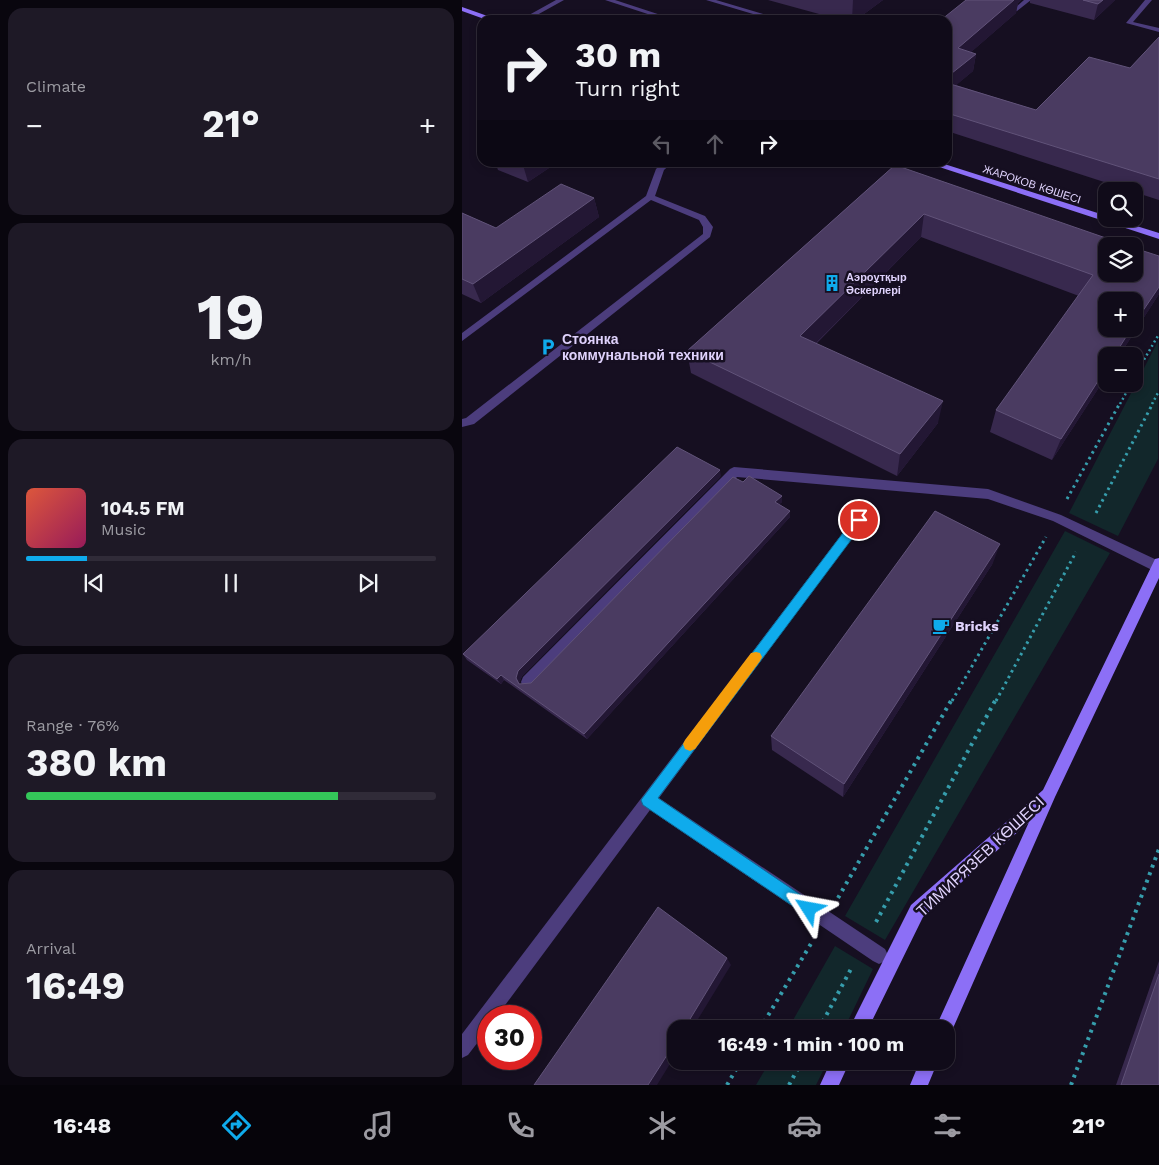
<!DOCTYPE html>
<html lang="en">
<head>
<meta charset="utf-8">
<style>
  body { margin:0; font-family:"Work Sans",sans-serif; background:#1e1926; color:#f1f3f6; height:100vh; display:flex; flex-direction:column; font-size:19px; white-space:nowrap }
  * { box-sizing:border-box; margin:0 }
  p { font-size:16px; color:#9c9ba2 }
  .icon { flex:none; width:28px; height:28px; fill:none; stroke:currentColor; stroke-width:2; stroke-linecap:round; stroke-linejoin:round }
  .map { position:relative; flex:1; overflow:hidden }
  .details { display:flex; flex-direction:column; gap:8px; padding:8px; background:#09060e; width:462px }
  .details>* { flex:none }
  .hud { position:absolute; left:15px; top:15px; width:475px; height:152px; border-radius:15px; box-shadow:0 2px 8px #0003,0 0 0 1px #302b38; background:#100b19; color:#f1f3f6; overflow:hidden }
  .controls { position:absolute; left:636px; top:182px; display:grid; gap:10px }
  .controls a { display:grid; place-items:center; width:45px; height:45px; border-radius:10px; background:#100b19; box-shadow:0 2px 8px #0003,0 0 0 1px #302b38; font-size:25px }
  .speed { position:absolute; left:15px; top:1005px; display:flex; gap:10px; font-size:25px; font-weight:700; text-align:center }
  .speed>* { display:grid; place-content:center; width:65px; height:65px; border-radius:50%; background:#100b19; box-shadow:0 2px 8px #0003,0 0 0 1px #302b38; line-height:1 }
  .speed .limit { border:8px solid #d22; background:#fff; color:#111 }
  .pin { position:absolute; display:grid; place-items:center; width:42px; height:42px; color:#fff; margin:-21px; border:2px solid #fff; border-radius:50%; box-shadow:0 1px 5px #0007 }
  .me { position:absolute; width:55px; margin:-28px; rotate:304deg; stroke-linejoin:round; filter:drop-shadow(0 0 4px #0008) }
  .turn { display:flex; align-items:center; gap:18px; height:105px; padding:0 15px; font-size:22px }
  .turn .icon { width:65px; height:65px; stroke-width:2.5 }
  .turn b { display:block; font-size:35px; line-height:42px }
  .lanes { display:flex; align-items:center; height:48px; padding:0 15px; background:#0003; justify-content:center; gap:25px; direction:ltr }
  .lanes .off { opacity:.35 }
  .big { font-size:38px; font-weight:700; line-height:1.1 }
  .details .widget { flex:1; display:flex; flex-direction:column; justify-content:center; gap:8px; min-width:0; padding:0 18px; border-radius:15px; background:#1e1926 }
  .details .dial { align-items:center; gap:0 }
  .dial b { font-size:65px; line-height:1 }
  .song { display:flex; align-items:center; gap:15px }
  .cover { width:60px; height:60px; border-radius:8px; background:linear-gradient(135deg,hsl(10 70% 55%),hsl(330 70% 35%)) }
  .played { height:5px; border-radius:2px; background:linear-gradient(90deg,#0fabec 15%,#302b38 15%) }
  .keys { display:flex; justify-content:space-around; direction:ltr }
  .heat { display:flex; justify-content:space-between; align-items:center; font-size:28px; direction:ltr }
  .charge { height:8px; border-radius:4px; background:linear-gradient(90deg,#34c759 76%,#302b38 0) }
  .trip { position:absolute; left:205px; top:1020px; width:288px; height:50px; border-radius:15px; background:#100b19; box-shadow:0 2px 8px #0003,0 0 0 1px #302b38; font-weight:700; line-height:50px; text-align:center }
  .dock { display:flex; height:80px; justify-content:space-around; align-items:center; background:#06040a; color:#9c9ba2 }
  .dock .icon { width:35px; height:35px }
  .dock .current { color:#0fabec }
  .dock b { font-size:22px; color:#f1f3f6 }
  main { display:flex; flex:1; min-height:0 }
  .map>svg:first-child { display:block }
  .green { fill:#12272b }
  .lines { fill:none; stroke-linecap:round; stroke-linejoin:round }
  .path-far2 { stroke:#369dac; stroke-width:2.5; stroke-dasharray:2 3; stroke-linecap:butt }
  .path-far1 { stroke:#369dac; stroke-width:3; stroke-dasharray:2.5 4; stroke-linecap:butt }
  .path { stroke:#369dac; stroke-width:4; stroke-dasharray:3 5; stroke-linecap:butt }
  .lane { fill:#4c3d7d; fill-rule:evenodd }
  .street { fill:#4c3d7d; fill-rule:evenodd }
  .secondary { fill:#8c6ff6; fill-rule:evenodd }
  .wall { fill:#38294e }
  .shaded-wall { fill:#231734 }
  .building { fill:#4a3b61; stroke:#615379 }
  .route { fill:#0fabec; stroke:#0a6f99 }
  .slow { fill:#f59e0b }
  .labels { text-anchor:middle; stroke-width:5; stroke-linejoin:round; paint-order:stroke }
  .far-street-label { font-size:11px; fill:#dfd2fc; stroke:#160f21 }
  .far-poi-label { font-size:11px; font-weight:bold; fill:#dfd2fc; stroke:#160f21; text-anchor:start }
  .poi-label { font-size:14px; font-weight:bold; fill:#dfd2fc; stroke:#160f21; text-anchor:start }
  .near-street-label { font-size:16px; fill:#dfd2fc; stroke:#160f21 }
</style>
</head>
<body>
<main>
<section class="details">
<div class="widget"><p>Climate</p>
<div class="heat"><a>−</a><b class="big">21°</b><a>+</a></div>
</div>
<div class="widget dial"><b>19</b><p>km/h</p></div>
<div class="widget">
<div class="song"><i class="cover"></i><div><b>104.5 FM</b><p>Music</p></div></div>
<div class="played"></div>
<div class="keys"><svg class="icon" aria-label="previous" viewBox="0 0 24 24"><path d="M18 5L8 12l10 7zM5 5v14"/></svg><svg class="icon" aria-label="pause" viewBox="0 0 24 24"><path d="M8 5v14M16 5v14"/></svg><svg class="icon" aria-label="next" viewBox="0 0 24 24"><path d="M6 5l10 7-10 7zM19 5v14"/></svg></div>
</div>
<div class="widget"><p>Range · 76%</p><b class="big">380 km</b><div class="charge"></div></div>
<div class="widget"><p>Arrival</p><b class="big">16:49</b></div>
</section>
<div class="map">
<svg width="697" height="1085" viewBox="0 0 697 1085">
  <rect width="100%" height="100%" fill="#160f21"/>
  <path class="green" d="M696,341V459L656,536L607,513Z
    M603,531L648,553L423,940L383,916Z
    M373,946L411,969L382,1029H326Z
    M308,1061H366L354,1085H294Z"/>
  <g class="lines">
    <path class="path-far2" d="M672,377L697,334
      M658,404L669,384
      M690,404L697,391"/>
    <path class="path-far1" d="M605,499L658,403
      M634,513L691,403
      M490,701L584,537
      M534,701L614,552"/>
    <path class="path" d="M376,898L490,699
      M414,922L534,699
      M298,1029L350,942
      M357,1029L390,967
      M265,1085L279,1061
      M327,1085L340,1061
      M609,1085L697,849"/>
    <path class="lane" d="M94,0H102L66,20H58Z
      M143,0H153L214,20H204Z
      M244,0H254L321,20H311Z
      M515,0H526L554,7L562,0H569L555,11Z
      M683,0H690L671,22L697,28V32L664,23Z
      M201,162H211L202,170L193,196L243,216L251,227L248,237L12,424L0,427V419L4,418L241,234V227L237,220L189,200L0,341V333L184,196L194,169Z
      M272,467L526,489L599,515L697,561V571L690,570L591,521L526,499L275,477L71,687L66,688L61,687L59,682L61,677L268,469Z"/>
    <path class="street" d="M397,515L401,517L403,520L401,523L197,798L423,949L426,955L423,961L417,964L411,961L188,810L35,1016H26V1029L6,1055L0,1058V1034L393,517Z"/>
    <path class="secondary" d="M0,7L34,19L35,20H25L0,11Z
      M462,162H476L645,216V219H652L697,233V239Z
      M697,558V578L593,797L488,1035L484,1037V1029H473L567,822L461,917L406,1029H387L449,905L581,790L693,559Z
      M369,1061H388L377,1085H358Z
      M458,1061H476L466,1085H448Z"/>
  </g>
  <path class="wall" d="M306,0H421L394,20H379Z
    M504,0H559L556,3L554,13L509,52L514,54L511,71L494,85L574,110L668,68L697,37V200L672,192V191H670L485,131V20Z
    M568,0H653L632,20L568,3Z
    M33,162H96L66,182L36,170Z
    M433,165L697,294L657,356H645V375L590,460L528,432L534,410L617,296L459,237L354,344L476,423L435,476L229,373L225,351Z
    M132,198L137,217L19,303L0,294V213L34,228Z
    M259,476L60,676L57,683L58,684L69,683L281,482L320,496V502L317,504L328,511V517L125,739L42,680L39,684L5,660L1,654Z
    M531,563L381,797L310,750L309,736Z
    M697,961V1085H654Z"/>
  <path class="shaded-wall" d="M391,0H421L394,20H390Z
    M552,0H559L556,3L554,13L493,66L496,48Z
    M641,0H653L632,20L636,4Z
    M514,54L511,71L485,93V77Z
    M64,162H96L66,182L61,165Z
    M132,198L137,217L19,303L11,284Z
    M462,214L459,237L338,359V336Z
    M697,287V294L657,356H652L669,329H672V324Z
    M645,367V375L590,460L599,439Z
    M481,401L476,423L435,476L438,454Z
    M258,470L259,476L60,676L57,683L61,689L54,678L56,671Z
    M320,496V502L314,508L313,502Z
    M328,511V517L125,739L122,734Z
    M538,544L531,563L381,797L382,784Z
    M39,675L42,680L39,684L35,679Z
    M265,958L269,965L230,1029H222Z
    M214,1041V1054L195,1085H186Z"/>
  <path class="building" d="M504,0H552L496,48L514,54L485,77V20H479Z
    M621,0H641L636,4Z
    M697,37V179L485,113V83L574,110L627,57L668,68Z
    M55,162H64L61,165Z
    M433,165L667,246H645V274H672V248L697,256V287L672,324V301H645V329H669L652,356H645V367L599,439L534,410L631,275L462,214L338,336L481,401L438,454L225,351Z
    M99,184L132,198L11,284L0,279V213L34,228Z
    M215,447L258,470L56,671L54,678L57,684L69,683L271,477L281,482L287,476L320,496L313,502L328,511L122,734L39,675L35,679L1,654Z
    M473,511L538,544L382,784L309,736Z
    M196,907L265,958L222,1029H214V1041L186,1085H72Z
    M697,974V1085H659Z"/>
  <path class="route" d="M397,516L403,520L401,524L196,798L352,904L355,909L352,915L347,917L181,805L179,800L393,517Z"/>
  <path class="slow" d="M294,652L298,653L300,657L298,661L233,749L228,751L223,749L221,744L223,740L289,653Z"/>
  <defs>
    <g id="building-bare" transform="scale(1.35)"><path d="M-4-6H4V6H1V3H-1V6H-4ZM-2.5-4.3h1.7v1.8h-1.7ZM.8-4.3h1.7v1.8H.8ZM-2.5-1h1.7V.8h-1.7ZM.8-1h1.7V.8H.8Z" fill="#0fabec" stroke="#160f21" stroke-width="2.5" paint-order="stroke"/></g>
    <g id="parking-bare" transform="scale(1.35)"><path d="M-3.5-5.5H1a3.5 3.5 0 0 1 0 7H-1V5.5H-3.5ZM-1-3.4V-.6H.8a1.4 1.4 0 0 0 0-2.8Z" fill="#0fabec" stroke="#160f21" stroke-width="2.5" paint-order="stroke"/></g>
    <g id="cafe-bare" transform="scale(1.35)"><path d="M-5.5-4.5H6V0H3Q3 3.5 0 3.5H-2.5Q-5.5 3.5-5.5 0ZM3-3.2v2h1.7v-2ZM-6 4.5H4V6H-6Z" fill="#0fabec" stroke="#160f21" stroke-width="2.5" paint-order="stroke"/></g>
  </defs>
  <g fill-rule="evenodd">
    <use href="#building-bare" x="370" y="283"/>
    <use href="#parking-bare" x="86" y="347"/>
    <use href="#cafe-bare" x="479" y="626"/>
  </g>
  <g class="labels">
    <g class="far-street-label">
      <text transform="translate(570 184) rotate(18)" y="4">ЖАРОКОВ КӨШЕСІ</text>
    </g>
    <g class="far-poi-label">
      <text x="384" y="281">Аэроұтқыр<tspan x="384" dy="13">Әскерлері</tspan></text>
    </g>
    <g class="poi-label">
      <text x="100" y="344">Стоянка<tspan x="100" dy="16">коммунальной техники</tspan></text>
      <text x="493" y="631">Bricks</text>
    </g>
    <g class="near-street-label">
      <text transform="translate(518 856) rotate(-43)" y="6">ТИМИРЯЗЕВ КӨШЕСІ</text>
    </g>
  </g>
</svg>
<div class="controls">
<a><svg class="icon" aria-label="search" viewBox="0 0 24 24"><circle cx="10" cy="10" r="6"/><path d="M15 15l6 6"/></svg></a>
<a><svg class="icon" aria-label="layers" viewBox="0 0 24 24"><path d="M12 4l9 5-9 5-9-5zM3 14l9 5 9-5"/></svg></a>
<a>+</a>
<a>−</a>
</div>
<div class="speed"><div class="limit">30</div></div>
<div class="pin" style="left:397px;top:520px;background:#d93025"><svg class="icon" aria-label="arrive" viewBox="0 0 24 24"><path d="M6 21V4h12l-3 4 3 4H6"/></svg></div>
<svg class="me" style="left:347px;top:909px" viewBox="-20 -20 40 40"><path d="M0-17L14 15 0 8-14 15z" fill="#0fabec" stroke="#fff" stroke-width="4"/></svg>
<div class="trip">16:49 · 1 min · 100 m</div>
<div class="hud">
<div class="turn"><svg class="icon" aria-label="right" viewBox="0 0 24 24"><path d="M7 20v-9h11M14 6l5 5-5 5"/></svg><div><b>30 m</b>Turn right</div></div>
<div class="lanes"><svg class="icon off" aria-label="left" viewBox="0 0 24 24"><path d="M17 20v-9H6M10 6l-5 5 5 5"/></svg><svg class="icon off" aria-label="ahead" viewBox="0 0 24 24"><path d="M12 20V5M6 11l6-6 6 6"/></svg><svg class="icon" aria-label="right" viewBox="0 0 24 24"><path d="M7 20v-9h11M14 6l5 5-5 5"/></svg></div>
</div>
</div>
</main>
<nav class="dock">
<b>16:48</b>
<svg class="icon current" aria-label="directions" viewBox="0 0 24 24"><path d="M12 3l9 9-9 9-9-9zM9 14v-3h6M13 9l2 2-2 2"/></svg>
<svg class="icon" aria-label="music" viewBox="0 0 24 24"><path d="M9 18V5l10-2v13"/><circle cx="6" cy="18" r="3"/><circle cx="16" cy="16" r="3"/></svg>
<svg class="icon" aria-label="phone" viewBox="0 0 24 24"><path d="M5 4h4l2 5-3 2q2 4 5 5l2-3 5 2v4C11 20 4 13 5 4z"/></svg>
<svg class="icon" aria-label="climate" viewBox="0 0 24 24"><path d="M12 3v18M4 7l16 10M4 17L20 7"/></svg>
<svg class="icon" aria-label="car" viewBox="0 0 24 24"><path d="M5 17H2v-5l4-1 3-4h7l3 4 3 1v5h-3M9 17h6M6 11h13"/><circle cx="7" cy="17" r="2"/><circle cx="17" cy="17" r="2"/></svg>
<svg class="icon" aria-label="filters" viewBox="0 0 24 24"><path d="M4 7h16M4 17h16"/><circle cx="9" cy="7" r="2"/><circle cx="15" cy="17" r="2"/></svg>
<b>21°</b>
</nav>
</body>
</html>
